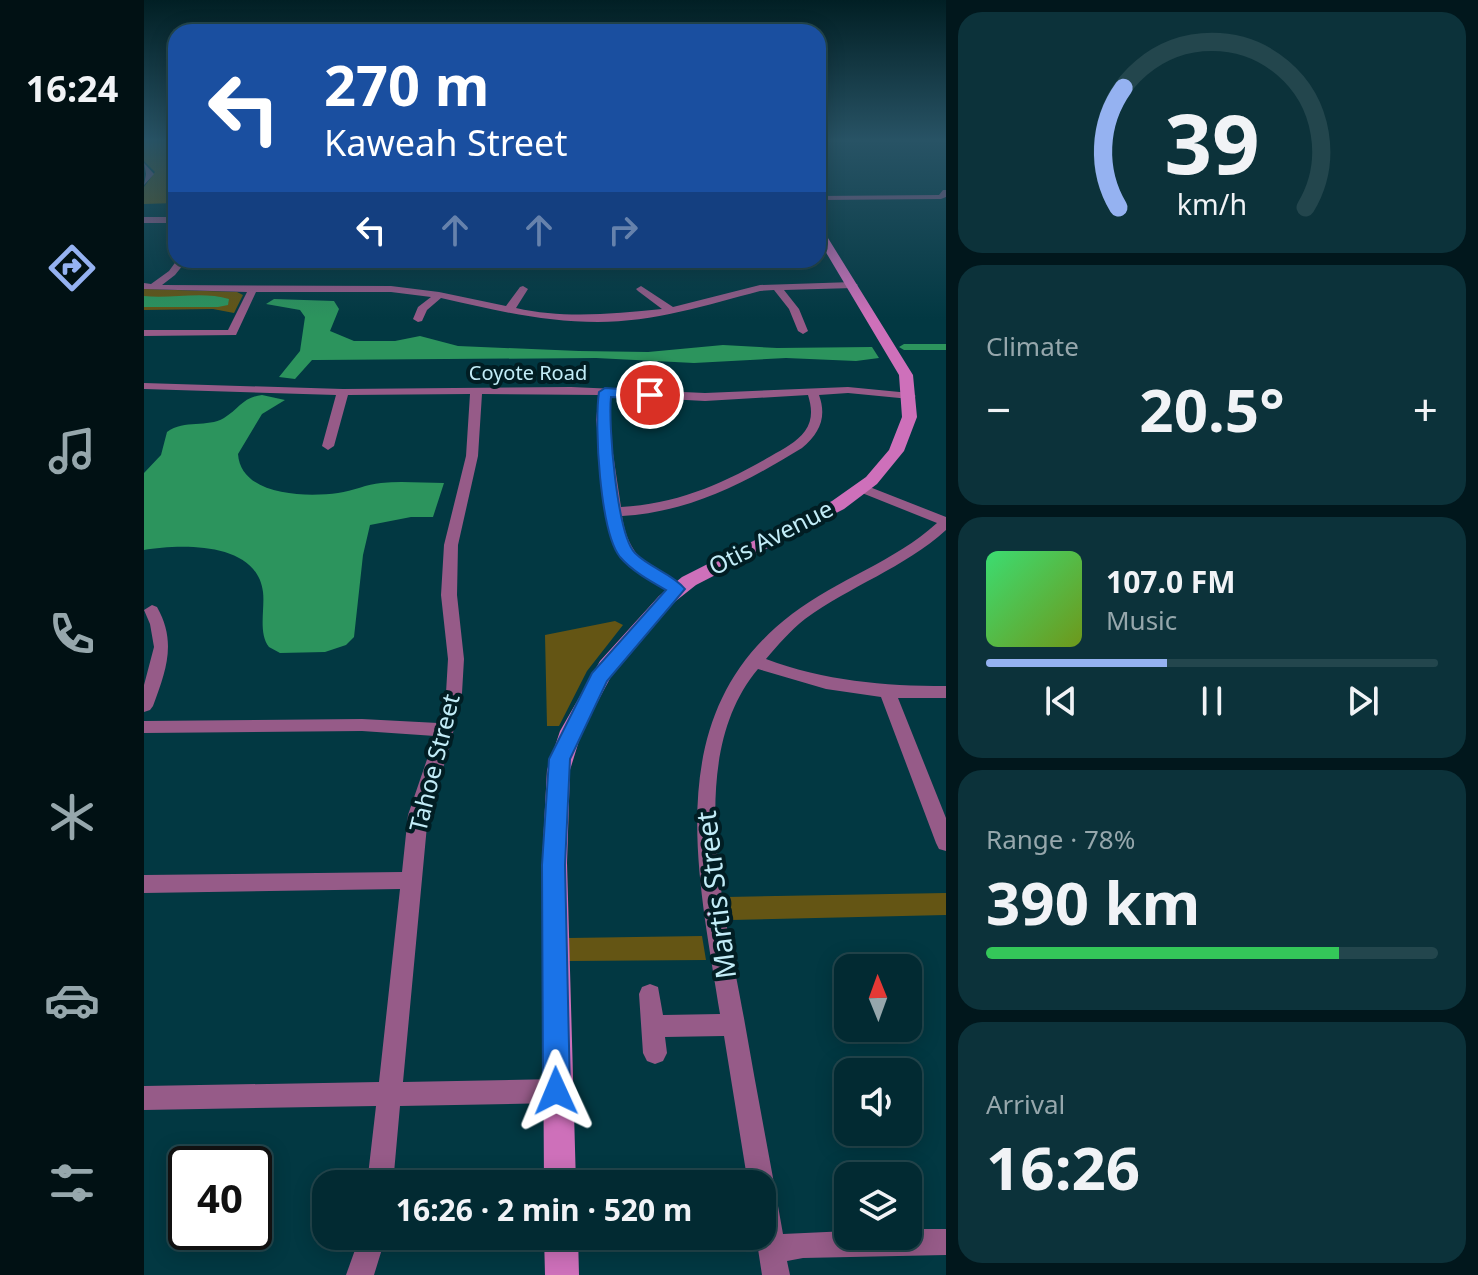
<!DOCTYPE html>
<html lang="en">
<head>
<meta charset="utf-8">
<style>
  body { margin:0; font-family:"Noto Sans",sans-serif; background:#0c323a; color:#f1f3f6; height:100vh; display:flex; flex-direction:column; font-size:30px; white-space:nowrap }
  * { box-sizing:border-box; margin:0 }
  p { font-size:26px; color:#96a7ac }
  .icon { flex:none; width:44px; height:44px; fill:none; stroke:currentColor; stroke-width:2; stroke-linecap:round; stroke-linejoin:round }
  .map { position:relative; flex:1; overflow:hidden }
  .drawer { display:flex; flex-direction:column; gap:12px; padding:12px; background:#01171c; width:532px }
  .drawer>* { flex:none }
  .top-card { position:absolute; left:24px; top:24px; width:658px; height:244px; border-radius:24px; box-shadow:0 4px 20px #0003,0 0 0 2px #23464d; background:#1a4fa0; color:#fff; overflow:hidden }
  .needle { width:52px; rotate:359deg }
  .controls { position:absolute; left:690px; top:954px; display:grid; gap:16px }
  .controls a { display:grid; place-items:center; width:88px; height:88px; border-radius:16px; background:#022a32; box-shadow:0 4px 20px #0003,0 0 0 2px #23464d; font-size:40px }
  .speed { position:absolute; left:24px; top:1146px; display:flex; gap:16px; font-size:40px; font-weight:700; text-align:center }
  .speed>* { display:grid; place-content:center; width:104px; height:104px; border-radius:50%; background:#022a32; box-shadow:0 4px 20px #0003,0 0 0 2px #23464d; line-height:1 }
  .speed .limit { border:4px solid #111; border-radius:12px; background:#fff; color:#111 }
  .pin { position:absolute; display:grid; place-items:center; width:68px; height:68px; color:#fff; margin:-34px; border:4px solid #fff; border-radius:50%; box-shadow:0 2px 8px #0007 }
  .me { position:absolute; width:88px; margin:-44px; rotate:359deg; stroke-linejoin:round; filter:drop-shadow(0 0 6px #0008) }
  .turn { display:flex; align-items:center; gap:28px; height:168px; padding:0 24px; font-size:36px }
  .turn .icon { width:104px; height:104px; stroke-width:2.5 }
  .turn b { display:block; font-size:56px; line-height:68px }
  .lanes { display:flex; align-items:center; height:76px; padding:0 24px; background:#0003; justify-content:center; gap:40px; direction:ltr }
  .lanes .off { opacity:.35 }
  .big { font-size:60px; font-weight:700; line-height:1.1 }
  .drawer .tile { flex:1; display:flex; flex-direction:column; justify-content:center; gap:12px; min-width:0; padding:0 28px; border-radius:24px; background:#0c323a }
  .drawer .dial { align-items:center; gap:0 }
  .dial svg { height:208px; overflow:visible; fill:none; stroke:#23464d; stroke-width:7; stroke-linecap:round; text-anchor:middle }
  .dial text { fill:#f1f3f6; stroke:none }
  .song { display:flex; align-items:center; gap:24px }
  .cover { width:96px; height:96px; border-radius:12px; background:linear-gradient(135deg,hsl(140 70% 55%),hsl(80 70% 35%)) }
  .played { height:8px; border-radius:4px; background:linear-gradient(90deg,#95b2f1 40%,#23464d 40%) }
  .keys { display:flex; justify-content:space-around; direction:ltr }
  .heat { display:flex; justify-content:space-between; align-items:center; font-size:44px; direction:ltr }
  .charge { height:12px; border-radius:6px; background:linear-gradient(90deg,#34c759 78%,#23464d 0) }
  .trip { position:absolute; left:168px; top:1170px; width:464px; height:80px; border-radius:24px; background:#022a32; box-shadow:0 4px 20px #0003,0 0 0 2px #23464d; font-weight:700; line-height:80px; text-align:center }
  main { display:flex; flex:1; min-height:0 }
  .tab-bar { display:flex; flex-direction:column; width:144px; justify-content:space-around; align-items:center; background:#011114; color:#96a7ac }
  .tab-bar .icon { width:56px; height:56px }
  .tab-bar .current { color:#95b2f1 }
  .tab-bar b { font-size:36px; color:#f1f3f6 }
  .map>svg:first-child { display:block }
  .green { fill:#645514 }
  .water { fill:#2c945d }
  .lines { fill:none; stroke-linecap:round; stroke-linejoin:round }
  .canal { fill:#2c945d; fill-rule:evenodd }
  .street { fill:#965b88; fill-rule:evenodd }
  .secondary { fill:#ce70ba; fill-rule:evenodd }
  .route { fill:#1a73e8; stroke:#114b97; stroke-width:2 }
  .labels { text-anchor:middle; stroke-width:8; stroke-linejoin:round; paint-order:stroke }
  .far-street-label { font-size:20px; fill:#c2ecf7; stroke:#011d23 }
  .street-label { font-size:24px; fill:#c2ecf7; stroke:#011d23 }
  .near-street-label { font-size:28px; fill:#c2ecf7; stroke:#011d23 }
</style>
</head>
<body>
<main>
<nav class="tab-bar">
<b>16:24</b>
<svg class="icon current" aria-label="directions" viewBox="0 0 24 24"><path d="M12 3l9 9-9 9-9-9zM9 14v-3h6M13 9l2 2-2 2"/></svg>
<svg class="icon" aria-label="music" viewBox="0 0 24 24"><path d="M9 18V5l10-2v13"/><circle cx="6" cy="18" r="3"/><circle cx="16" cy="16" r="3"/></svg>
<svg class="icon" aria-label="phone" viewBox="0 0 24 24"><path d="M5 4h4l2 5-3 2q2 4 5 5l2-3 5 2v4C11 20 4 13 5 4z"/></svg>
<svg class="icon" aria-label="climate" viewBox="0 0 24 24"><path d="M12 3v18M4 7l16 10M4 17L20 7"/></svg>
<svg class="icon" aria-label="car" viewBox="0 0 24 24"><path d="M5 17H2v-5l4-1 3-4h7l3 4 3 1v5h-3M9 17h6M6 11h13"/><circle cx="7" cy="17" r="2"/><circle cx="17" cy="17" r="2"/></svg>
<svg class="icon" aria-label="filters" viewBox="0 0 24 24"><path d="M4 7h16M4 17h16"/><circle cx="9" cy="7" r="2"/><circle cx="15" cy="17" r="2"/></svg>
</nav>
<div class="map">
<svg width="802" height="1275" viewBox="0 0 802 1275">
  <rect width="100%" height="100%" fill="#023842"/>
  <path class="green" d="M0,140H32V203L0,204V187L11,172L0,161Z
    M0,289L93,292L99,295L90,313L69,309L0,310Z
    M471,621L479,625L443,671L415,726H403L401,635Z
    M802,893V915L587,920L583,897Z
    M558,936L562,960L425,961L424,938Z"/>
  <path class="water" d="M0,296C27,299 59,291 85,299L84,305L74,307H0Z
    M130,299L190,301L195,309L186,331L210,341H251L276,336L314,346L435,351L504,352L579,345L633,348L728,347L735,358L712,361L642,358L550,363L452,358L174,360H168L151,379L135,377L156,351L161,317L156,310L122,304Z
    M118,395L141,400L118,414L94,454C97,497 164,497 194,493C209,491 223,484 237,483C257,481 279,483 300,483L289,517H267L226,525L219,555L210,637L202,645L181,652L136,653L125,647C114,633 121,609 119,592C113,541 36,544 0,550V473L17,455L23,432C41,419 63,428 80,418C95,409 99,397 118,395Z"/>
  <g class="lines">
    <path class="canal" d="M802,344V350H760L755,347L760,344Z"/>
    <path class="street" d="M0,163L10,174L0,185L2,174Z
      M799,190H802V197L797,199L674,200V196L795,195Z
      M0,217H32V223H0Z
      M33,260H43L31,275L18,285L247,286L295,292L362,306L376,287L379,286L384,289L372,308C420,319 469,314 518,309L494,291L492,289L497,286L529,307L616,285L709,282L714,285L709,288L640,290L655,309L664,331L659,334L654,331L645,309L630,290L616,291C563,305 509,322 454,322C399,322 350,310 297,298L283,310L278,321L274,322L269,319L274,307L287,297L247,292H112L92,335L0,336V330H84L103,292L0,289V283L7,284L25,271Z
      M0,383L199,389L427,387L561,393L704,387L766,393L772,396L766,399L704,393L675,395C683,417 676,433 658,448C601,483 546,512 478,516C484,556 504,568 538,586L541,589L538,592L533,594L494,571L480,557L467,538L452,420L455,395L338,394L334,456L314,545L313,595L320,659L318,693L306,746L284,815L259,1082L412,1079L421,1083L424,1091L421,1099L412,1103L256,1106L249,1184H223L232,1106L0,1110V1086L235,1082L256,889L0,893V875L258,872L264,815L291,736L218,731L0,733V721L218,719L294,723L302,693L304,659L297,595L300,545L322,456L326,394L204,395L190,446L184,450L178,446L192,395L0,389ZM664,395C668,408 669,420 661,431C653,442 639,449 627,456C579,484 533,504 477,507L464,420L466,396L561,401Z
      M718,484L802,517V530C760,568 706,586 661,619C646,631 634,645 622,659C681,681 739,686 802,686V698H754L802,818V851L795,849L792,843L737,697L682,689L614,669C538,759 583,920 601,1024C613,1094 627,1164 639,1234L704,1231V1236H764V1229H802V1255L659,1258L643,1261L646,1275H618L612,1236H618V1184H604L580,1036L521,1037L523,1053L519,1061L511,1064L503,1061L499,1053L495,994L498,987L506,984L514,987L519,1015L576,1014C554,873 515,715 648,614C694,579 750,562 793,523L713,491V485Z
      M8,605L13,607C33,642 22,671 9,706L6,710L0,712V685L10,647L6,624L0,610Z
      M216,1236H242L230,1275H202Z"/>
    <path class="secondary" d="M674,227L679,230L769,375L773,417L760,451L733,484L700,509L552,585L528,604L470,671L438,731L426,770L423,863L432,1184H400L398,863L403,770L416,731L456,661L515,596L538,577L688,501L722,477L745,450L758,417L755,375L674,239Z
      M400,1236H434L435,1275H401Z"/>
  </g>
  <linearGradient id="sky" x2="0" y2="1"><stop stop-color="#011f24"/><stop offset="0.44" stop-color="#285365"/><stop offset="1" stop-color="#285365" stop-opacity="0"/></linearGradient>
  <rect width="802" height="319" fill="url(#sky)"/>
  <path class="route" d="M461,388L506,391L513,395L506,399L467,397C464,424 473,535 491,553C506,568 529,574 541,589L463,681L426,759L421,865L426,1091L422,1101L412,1105L403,1101L399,1091L398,865L405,759L448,673L522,590C506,581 488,571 476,557C456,532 450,425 455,392Z"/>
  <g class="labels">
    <g class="far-street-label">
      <text x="384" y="380">Coyote Road</text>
    </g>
    <g class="street-label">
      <text transform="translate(627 538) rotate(-27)" y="8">Otis Avenue</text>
      <text transform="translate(291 763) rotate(-76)" y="8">Tahoe Street</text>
    </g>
    <g class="near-street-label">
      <text transform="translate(572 895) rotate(-97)" y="10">Martis Street</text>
    </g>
  </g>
</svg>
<div class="controls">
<a><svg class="needle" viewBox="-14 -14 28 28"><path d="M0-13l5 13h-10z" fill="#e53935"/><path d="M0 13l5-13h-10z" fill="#96a7ac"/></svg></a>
<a><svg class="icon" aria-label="sound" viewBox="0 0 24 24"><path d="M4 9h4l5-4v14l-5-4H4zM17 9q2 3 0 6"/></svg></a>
<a><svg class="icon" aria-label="layers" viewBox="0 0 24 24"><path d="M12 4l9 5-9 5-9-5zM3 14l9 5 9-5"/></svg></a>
</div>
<div class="speed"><div class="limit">40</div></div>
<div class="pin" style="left:506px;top:395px;background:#d93025"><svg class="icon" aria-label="arrive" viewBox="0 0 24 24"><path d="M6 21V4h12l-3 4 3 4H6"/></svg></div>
<svg class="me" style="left:412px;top:1091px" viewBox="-20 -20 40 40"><path d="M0-17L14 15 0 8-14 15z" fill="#1a73e8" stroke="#fff" stroke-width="4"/></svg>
<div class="trip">16:26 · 2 min · 520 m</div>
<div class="top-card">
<div class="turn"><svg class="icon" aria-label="left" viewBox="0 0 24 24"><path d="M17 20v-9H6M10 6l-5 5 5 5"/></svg><div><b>270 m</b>Kaweah Street</div></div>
<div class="lanes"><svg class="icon" aria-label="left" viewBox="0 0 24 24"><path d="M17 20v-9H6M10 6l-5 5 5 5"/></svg><svg class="icon off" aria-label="ahead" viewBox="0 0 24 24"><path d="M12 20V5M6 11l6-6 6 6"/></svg><svg class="icon off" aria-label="ahead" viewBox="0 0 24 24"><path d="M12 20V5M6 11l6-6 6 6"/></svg><svg class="icon off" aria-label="right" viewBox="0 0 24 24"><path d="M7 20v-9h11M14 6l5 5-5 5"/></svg></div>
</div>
</div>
<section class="drawer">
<div class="tile dial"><svg viewBox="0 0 100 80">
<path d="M14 69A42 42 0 1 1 86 69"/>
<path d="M14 69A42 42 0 0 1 16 23" stroke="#95b2f1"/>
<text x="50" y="56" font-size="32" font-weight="700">39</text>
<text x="50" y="72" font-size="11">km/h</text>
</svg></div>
<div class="tile"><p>Climate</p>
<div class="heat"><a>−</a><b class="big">20.5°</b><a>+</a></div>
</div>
<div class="tile">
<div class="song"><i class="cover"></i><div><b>107.0 FM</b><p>Music</p></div></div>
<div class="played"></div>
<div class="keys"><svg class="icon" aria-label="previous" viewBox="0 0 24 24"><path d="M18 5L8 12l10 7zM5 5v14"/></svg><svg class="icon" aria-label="pause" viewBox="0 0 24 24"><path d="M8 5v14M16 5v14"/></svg><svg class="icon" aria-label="next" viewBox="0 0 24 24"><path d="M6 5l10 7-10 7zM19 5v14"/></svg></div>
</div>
<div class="tile"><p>Range · 78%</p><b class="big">390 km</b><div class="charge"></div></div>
<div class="tile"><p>Arrival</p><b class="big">16:26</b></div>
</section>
</main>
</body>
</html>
